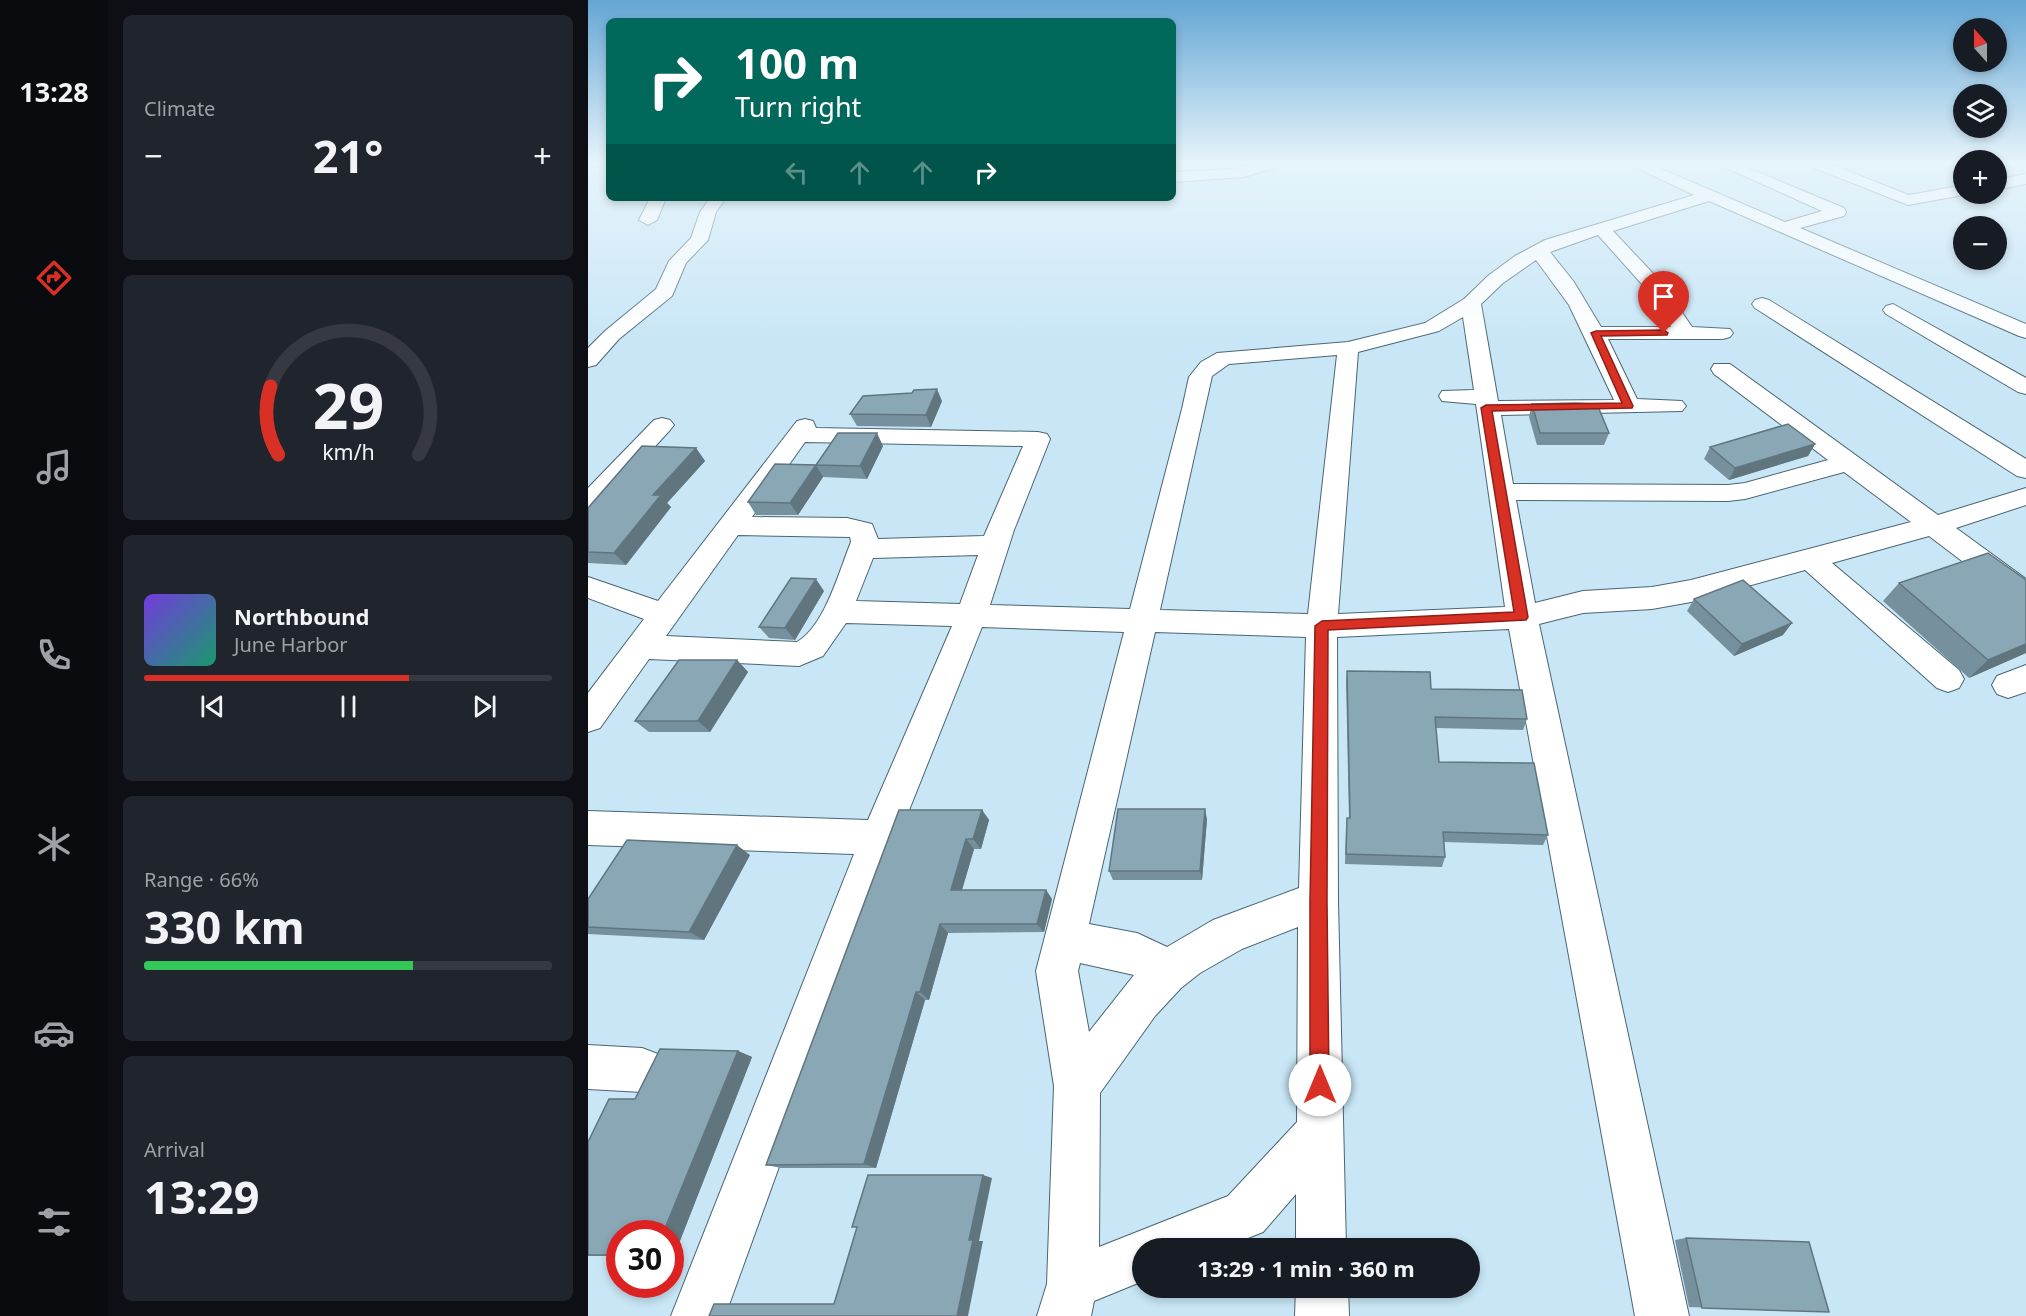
<!DOCTYPE html>
<html lang="en">
<head>
<meta charset="utf-8">
<style>
  body { margin:0; font-family:"Noto Sans",sans-serif; background:#20242c; color:#f1f3f6; height:100vh; display:flex; flex-direction:column; font-size:22px; white-space:nowrap }
  * { box-sizing:border-box; margin:0 }
  p { font-size:20px; color:#9ea1a6 }
  .icon { flex:none; width:33px; height:33px; fill:none; stroke:currentColor; stroke-width:2; stroke-linecap:round; stroke-linejoin:round }
  .map { position:relative; flex:1; overflow:hidden }
  .panel { display:flex; flex-direction:column; gap:15px; padding:15px; background:#0d0f14; width:480px }
  .panel>* { flex:none }
  .guide { position:absolute; left:18px; top:18px; width:570px; height:183px; border-radius:9px; box-shadow:0 3px 9px #0003; background:#00695c; color:#fff; overflow:hidden }
  .needle { width:39px; rotate:339deg }
  .buttons { position:absolute; left:1365px; top:18px; display:grid; gap:12px }
  .buttons a { display:grid; place-items:center; width:54px; height:54px; border-radius:50%; background:#171b24; box-shadow:0 3px 9px #0003; font-size:30px }
  .speed { position:absolute; left:18px; top:1220px; display:flex; gap:12px; font-size:30px; font-weight:700; text-align:center }
  .speed>* { display:grid; place-content:center; width:78px; height:78px; border-radius:50%; background:#171b24; box-shadow:0 3px 9px #0003; line-height:1 }
  .speed .limit { border:9px solid #d22; background:#fff; color:#111 }
  .pin { position:absolute; display:grid; place-items:center; width:51px; height:51px; color:#fff; margin:-62px -26px; border-radius:50% 50% 50% 0; rotate:-45deg; box-shadow:0 0 6px #0007 }
  .pin .icon { rotate:45deg }
  .me { position:absolute; width:66px; margin:-33px; rotate:0deg; stroke-linejoin:round; filter:drop-shadow(0 0 4px #0008) }
  .turn { display:flex; align-items:center; gap:21px; height:126px; padding:0 30px; font-size:27px }
  .turn .icon { width:78px; height:78px; stroke-width:2.5 }
  .turn b { display:block; font-size:42px; line-height:51px }
  .lanes { display:flex; align-items:center; height:57px; padding:0 30px; background:#0003; justify-content:center; gap:30px; direction:ltr }
  .lanes .off { opacity:.35 }
  .big { font-size:45px; font-weight:700; line-height:1.1 }
  .panel .card { flex:1; display:flex; flex-direction:column; justify-content:center; gap:9px; min-width:0; padding:0 21px; border-radius:9px; background:#20242c }
  .panel .dial { align-items:center; gap:0 }
  .dial svg { height:156px; overflow:visible; fill:none; stroke:#363941; stroke-width:7; stroke-linecap:round; text-anchor:middle }
  .dial text { fill:#f1f3f6; stroke:none }
  .song { display:flex; align-items:center; gap:18px }
  .cover { width:72px; height:72px; border-radius:9px; background:linear-gradient(135deg,hsl(260 70% 55%),hsl(160 70% 35%)) }
  .played { height:6px; border-radius:3px; background:linear-gradient(90deg,#d93025 65%,#363941 65%) }
  .keys { display:flex; justify-content:space-around; direction:ltr }
  .heat { display:flex; justify-content:space-between; align-items:center; font-size:33px; direction:ltr }
  .charge { height:9px; border-radius:4px; background:linear-gradient(90deg,#34c759 66%,#363941 0) }
  .trip { position:absolute; left:544px; top:1238px; width:348px; height:60px; border-radius:30px; background:#171b24; box-shadow:0 3px 9px #0003; font-weight:700; line-height:60px; text-align:center }
  main { display:flex; flex:1; min-height:0 }
  .tabs { display:flex; flex-direction:column; width:108px; justify-content:space-around; align-items:center; background:#090b0e; color:#9ea1a6 }
  .tabs .icon { width:42px; height:42px }
  .tabs .on { color:#d93025 }
  .tabs b { font-size:27px; color:#f1f3f6 }
  .map>svg:first-child { display:block }
  .lines { fill:none; stroke-linecap:round; stroke-linejoin:round }
  .minor-casing { stroke:#4a6573; stroke-width:2 }
  .minor { fill:#fff; fill-rule:evenodd }
  .wall { fill:#77909d }
  .shaded-wall { fill:#61757f }
  .building { fill:#8aa7b6; stroke:#61757f; stroke-width:1.5 }
  .route { fill:#d93025; stroke:#8d1f18; stroke-width:1.5 }
</style>
</head>
<body>
<main>
<nav class="tabs">
<b>13:28</b>
<svg class="icon on" aria-label="directions" viewBox="0 0 24 24"><path d="M12 3l9 9-9 9-9-9zM9 14v-3h6M13 9l2 2-2 2"/></svg>
<svg class="icon" aria-label="music" viewBox="0 0 24 24"><path d="M9 18V5l10-2v13"/><circle cx="6" cy="18" r="3"/><circle cx="16" cy="16" r="3"/></svg>
<svg class="icon" aria-label="phone" viewBox="0 0 24 24"><path d="M5 4h4l2 5-3 2q2 4 5 5l2-3 5 2v4C11 20 4 13 5 4z"/></svg>
<svg class="icon" aria-label="climate" viewBox="0 0 24 24"><path d="M12 3v18M4 7l16 10M4 17L20 7"/></svg>
<svg class="icon" aria-label="car" viewBox="0 0 24 24"><path d="M5 17H2v-5l4-1 3-4h7l3 4 3 1v5h-3M9 17h6M6 11h13"/><circle cx="7" cy="17" r="2"/><circle cx="17" cy="17" r="2"/></svg>
<svg class="icon" aria-label="filters" viewBox="0 0 24 24"><path d="M4 7h16M4 17h16"/><circle cx="9" cy="7" r="2"/><circle cx="15" cy="17" r="2"/></svg>
</nav>
<section class="panel">
<div class="card"><p>Climate</p>
<div class="heat"><a>−</a><b class="big">21°</b><a>+</a></div>
</div>
<div class="card dial"><svg viewBox="0 0 100 80">
<path d="M14 69A42 42 0 1 1 86 69"/>
<path d="M14 69A42 42 0 0 1 10 34" stroke="#d93025"/>
<text x="50" y="56" font-size="32" font-weight="700">29</text>
<text x="50" y="72" font-size="11">km/h</text>
</svg></div>
<div class="card">
<div class="song"><i class="cover"></i><div><b>Northbound</b><p>June Harbor</p></div></div>
<div class="played"></div>
<div class="keys"><svg class="icon" aria-label="previous" viewBox="0 0 24 24"><path d="M18 5L8 12l10 7zM5 5v14"/></svg><svg class="icon" aria-label="pause" viewBox="0 0 24 24"><path d="M8 5v14M16 5v14"/></svg><svg class="icon" aria-label="next" viewBox="0 0 24 24"><path d="M6 5l10 7-10 7zM19 5v14"/></svg></div>
</div>
<div class="card"><p>Range · 66%</p><b class="big">330 km</b><div class="charge"></div></div>
<div class="card"><p>Arrival</p><b class="big">13:29</b></div>
</section>
<div class="map">
<svg width="1438" height="1316" viewBox="0 0 1438 1316">
  <rect width="100%" height="100%" fill="#c8e6f6"/>
  <g class="lines">
    <g class="minor-casing">
      <path id="minor" d="M675,162H687L689,165L686,168L656,177L585,182V172L644,169Z
        M1036,162H1057L1197,222L1234,211L1125,162H1146L1256,208L1258,212L1256,216L1212,228L1438,324V338L1431,336L1121,201L1025,231L1074,283L1104,327L1142,329L1145,333L1142,337L1135,339H1020L1049,399L1094,401L1098,406L1094,411L913,415L925,484L1140,485L1157,483L1240,460L1126,374L1123,369L1126,364H1142L1350,515L1438,488V505L1368,528L1438,579V605L1428,602L1341,536L1244,563L1371,670L1376,679L1371,688L1360,692L1349,688L1217,570L1103,602L1064,609L995,613L951,624L1101,1316H1047L921,629L749,637L750,901L758,1248H708V1194L675,1232L635,1248H555V1281L506,1301L503,1316H449L459,1284L466,1086L448,971L536,632L394,627L310,838L137,1316H83L266,854L0,845V811L280,820L364,626L258,623L235,656L211,666L61,659L12,728L0,732V693L56,619L0,598V577L70,601L209,421L217,419L225,421L228,428L450,432L459,434L462,439L426,530L402,605L542,609L594,409L601,377L613,362L629,353L760,342L837,323L876,299L901,275L927,256L957,240L1106,195ZM1010,235L1060,291L1083,327H1013L986,282L962,252ZM948,260L981,305L1026,400L910,401L893,304L915,283ZM875,317L886,390L854,391L851,396L854,401L888,404L917,607L750,614L770,352L851,331ZM749,355L720,614L572,610L624,376L641,364ZM217,442L435,446L396,536L290,539L284,524L259,518L164,517ZM1256,472L1323,522L1103,580L1064,587L995,591L947,603L928,500L1140,501L1157,499ZM150,535L262,537L263,542C251,571 237,626 209,642L78,636ZM390,555L372,604L268,601L285,558ZM567,632L718,637L711,888L625,920L579,947L549,933L501,924ZM710,927L709,1122L640,1196L511,1247L512,1093L567,1016L593,988L612,973L654,949ZM492,963L546,975L501,1032L490,971Z
        M1216,162H1237L1321,195L1376,185V194H1381L1320,205L1219,165Z
        M1438,174V184L1408,190V180Z
        M62,198H78L69,220L60,225L51,220Z
        M122,198H138L128,212L120,240L98,263L84,296L31,339L8,365L0,367V348L17,331L68,289L81,261L103,238L112,212Z
        M1174,298L1181,300L1438,459V478L1429,476L1167,308L1164,304L1167,300Z
        M1305,304L1438,378V394L1430,392L1298,314L1295,310L1298,306Z
        M74,418L82,420L86,425L82,430L9,510L0,513V488L66,420Z
        M1438,665V692L1420,698L1409,694L1404,685L1409,676Z
        M0,1045L54,1048L70,1054L76,1070L70,1086L54,1092L0,1089Z
        M708,1287H760L761,1316H707Z"/>
    </g>
    <use href="#minor" class="minor"/>
  </g>
  <path class="wall" d="M354,401L343,427L269,426L262,414Z
    M944,404L1021,433L1016,445H949L941,417Z
    M1227,444L1220,456L1141,480L1116,459L1122,447Z
    M295,446L279,479L235,477L210,515H168L160,502L228,465Z
    M108,448L117,461L79,503L83,507L38,565L0,563V508Z
    M1438,580V653L1381,678L1295,601L1311,583Z
    M236,591L207,640L181,638L171,627Z
    M1106,599L1195,635L1146,656L1099,611Z
    M149,660L160,672L122,732H61L47,721Z
    M759,671L843,689L939,719L935,730L848,728L851,762L960,835L955,845L856,842L857,857L854,867L757,864L758,829L759,818H761L758,682Z
    M394,810L401,820L393,849H386L374,890H458L464,899L456,932L360,933L341,1000H337L288,1168H193L178,1165Z
    M619,819L614,880H525L521,871Z
    M162,855L116,940L0,934V899Z
    M150,1051L164,1057L86,1256H82V1233H32V1256H0V1142L47,1099Z
    M1098,1238L1241,1312L1101,1307L1087,1240Z"/>
  <path class="shaded-wall" d="M349,389L354,401L343,427L338,415Z
    M289,433L295,446L279,479L272,466Z
    M1227,444L1220,456L1141,480L1147,468Z
    M108,448L117,461L79,503L83,507L38,565L26,553L65,495Z
    M228,465L235,477L210,515L202,503Z
    M228,579L236,591L207,640L197,628Z
    M1204,623L1195,635L1146,656L1154,644Z
    M1438,644V653L1381,678L1400,660Z
    M149,660L160,672L122,732L110,721Z
    M617,809L619,819L614,880L612,871Z
    M394,810L401,820L393,849L385,839Z
    M378,839L386,849L371,900L363,890Z
    M149,845L162,855L116,940L101,932Z
    M458,890L464,899L456,932L449,924Z
    M352,924L360,933L341,1000L332,992Z
    M328,992L337,1000L288,1168L276,1164Z
    M150,1051L164,1057L86,1256H82V1233H75Z
    M395,1175L404,1178L391,1241H395L380,1316H369L381,1240Z"/>
  <path class="building" d="M349,389L338,415L262,414L275,396L324,393L326,390Z
    M987,403L1009,404L1021,433H952L944,404Z
    M1200,424L1227,444L1147,468L1122,447Z
    M250,433H289L272,466L228,465Z
    M54,446L108,448L65,495H73L26,553L0,552V508Z
    M187,464L228,465L202,503L160,502Z
    M1400,553L1438,580V644L1400,660L1311,583Z
    M203,578L228,579L197,628L171,627Z
    M1155,580L1204,623L1154,644L1106,599Z
    M91,660H149L110,721H47Z
    M759,671L842,672L843,689L934,690L939,719L847,717L851,762L946,763L960,835L855,832L857,857L758,854L759,818H762Z
    M530,809H617L612,871H521Z
    M311,810H394L385,839H378L363,890H458L449,924H352L332,992H328L276,1164L178,1165Z
    M39,840L149,845L101,932L0,927V899Z
    M72,1049L150,1051L75,1233H32V1255H0V1142L21,1099H47Z
    M280,1175H395L381,1240H385L369,1316H121L126,1304H246L269,1227H264Z
    M1098,1238L1221,1242L1241,1312L1114,1308Z"/>
  <linearGradient id="sky" x2="0" y2="1"><stop stop-color="#64a6d4"/><stop offset="0.47" stop-color="#e6f4fb"/><stop offset="1" stop-color="#e6f4fb" stop-opacity="0"/></linearGradient>
  <rect width="1438" height="346" fill="url(#sky)"/>
  <path class="route" d="M1076,330L1080,333L1079,335L1013,336L1045,406L1044,408L904,411L940,617L938,620L740,630L739,901L741,1085L739,1092L732,1095L725,1092L722,1085V901L727,626L734,621L926,612L893,408L898,405L1034,403L1003,333L1008,331Z"/>
</svg>
<div class="buttons">
<a><svg class="needle" viewBox="-14 -14 28 28"><path d="M0-13l5 13h-10z" fill="#e53935"/><path d="M0 13l5-13h-10z" fill="#9ea1a6"/></svg></a>
<a><svg class="icon" aria-label="layers" viewBox="0 0 24 24"><path d="M12 4l9 5-9 5-9-5zM3 14l9 5 9-5"/></svg></a>
<a>+</a>
<a>−</a>
</div>
<div class="speed"><div class="limit">30</div></div>
<div class="pin" style="left:1076px;top:333px;background:#d93025"><svg class="icon" aria-label="arrive" viewBox="0 0 24 24"><path d="M6 21V4h12l-3 4 3 4H6"/></svg></div>
<svg class="me" style="left:732px;top:1085px" viewBox="-20 -20 40 40"><circle r="19" fill="#fff"/><path d="M0-13L10 11 0 6-10 11z" fill="#d93025"/></svg>
<div class="trip">13:29 · 1 min · 360 m</div>
<div class="guide">
<div class="turn"><svg class="icon" aria-label="right" viewBox="0 0 24 24"><path d="M7 20v-9h11M14 6l5 5-5 5"/></svg><div><b>100 m</b>Turn right</div></div>
<div class="lanes"><svg class="icon off" aria-label="left" viewBox="0 0 24 24"><path d="M17 20v-9H6M10 6l-5 5 5 5"/></svg><svg class="icon off" aria-label="ahead" viewBox="0 0 24 24"><path d="M12 20V5M6 11l6-6 6 6"/></svg><svg class="icon off" aria-label="ahead" viewBox="0 0 24 24"><path d="M12 20V5M6 11l6-6 6 6"/></svg><svg class="icon" aria-label="right" viewBox="0 0 24 24"><path d="M7 20v-9h11M14 6l5 5-5 5"/></svg></div>
</div>
</div>
</main>
</body>
</html>
